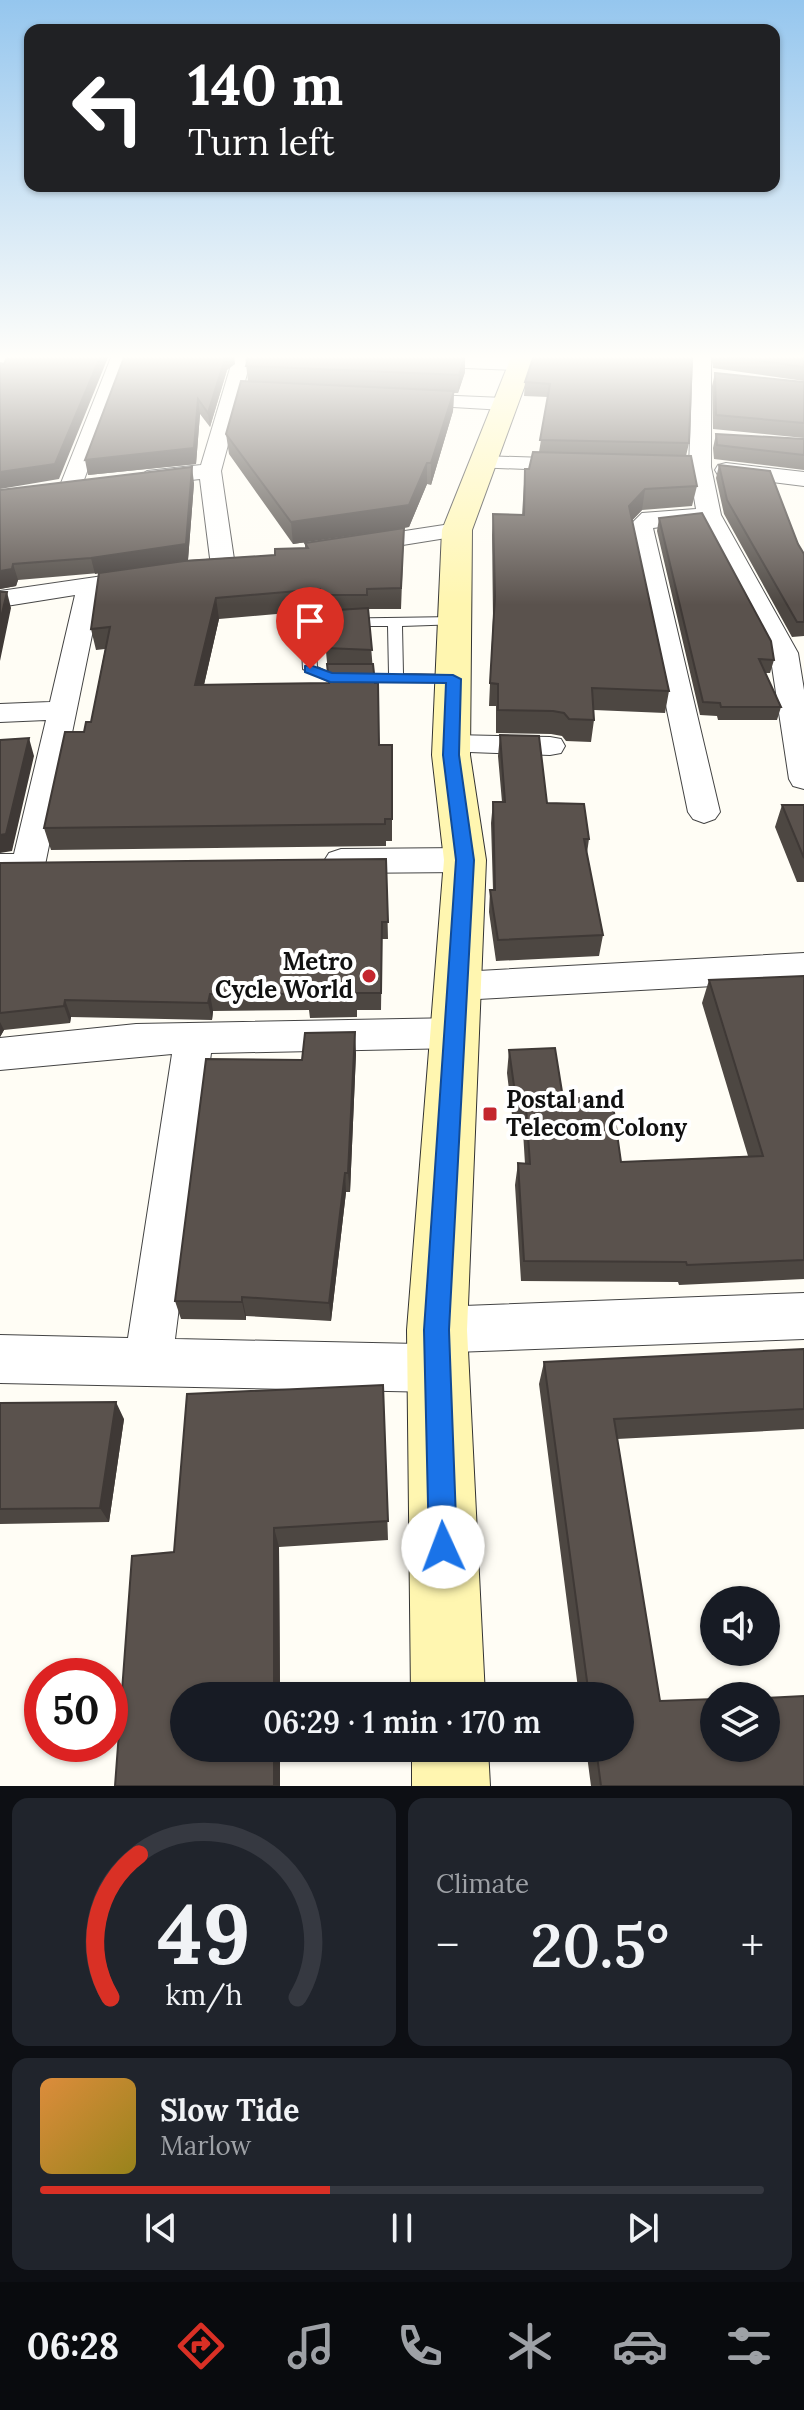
<!DOCTYPE html>
<html lang="en">
<head>
<meta charset="utf-8">
<style>
  body { margin:0; font-family:Lora,serif; background:#20242c; color:#f1f3f6; height:100vh; display:flex; flex-direction:column; font-size:30px; white-space:nowrap }
  * { box-sizing:border-box; margin:0 }
  p { font-size:26px; color:#9ea1a6 }
  .icon { flex:none; width:44px; height:44px; fill:none; stroke:currentColor; stroke-width:2; stroke-linecap:round; stroke-linejoin:round }
  .map { position:relative; height:1786px; overflow:hidden }
  .panel { display:flex; flex-direction:column; gap:12px; padding:12px; background:#0d0f14; flex:1 }
  .panel>* { flex:none }
  .hud { position:absolute; left:24px; top:24px; width:756px; height:168px; border-radius:16px; box-shadow:0 2px 6px #0004; background:#202124; color:#fff; overflow:hidden }
  .buttons { position:absolute; left:700px; top:1586px; display:grid; gap:16px }
  .buttons a { display:grid; place-items:center; width:80px; height:80px; border-radius:50%; background:#171b24; box-shadow:0 2px 6px #0004; font-size:40px }
  .speed { position:absolute; left:24px; top:1658px; display:flex; gap:16px; font-size:40px; font-weight:700; text-align:center }
  .speed>* { display:grid; place-content:center; width:104px; height:104px; border-radius:50%; background:#171b24; box-shadow:0 2px 6px #0004; line-height:1 }
  .speed .limit { border:12px solid #d22; background:#fff; color:#111 }
  .pin { position:absolute; display:grid; place-items:center; width:68px; height:68px; color:#fff; margin:-82px -34px; border-radius:50% 50% 50% 0; rotate:-45deg; box-shadow:0 0 8px #0007 }
  .pin .icon { rotate:45deg }
  .me { position:absolute; width:88px; margin:-44px; rotate:358deg; stroke-linejoin:round; filter:drop-shadow(0 0 6px #0008) }
  .turn { display:flex; align-items:center; gap:28px; height:168px; padding:0 32px; font-size:36px }
  .turn .icon { width:104px; height:104px; stroke-width:2.5 }
  .turn b { display:block; font-size:56px; line-height:68px }
  .big { font-size:60px; font-weight:600; line-height:1.1 }
  .panel .widget { flex:1; display:flex; flex-direction:column; justify-content:center; gap:12px; min-width:0; padding:0 28px; border-radius:16px; background:#20242c }
  .panel .dial { align-items:center; gap:0 }
  .dial svg { height:208px; overflow:visible; fill:none; stroke:#363941; stroke-width:7; stroke-linecap:round; text-anchor:middle }
  .dial text { fill:#f1f3f6; stroke:none }
  .song { display:flex; align-items:center; gap:24px }
  .cover { width:96px; height:96px; border-radius:12px; background:linear-gradient(135deg,hsl(30 70% 55%),hsl(50 70% 35%)) }
  .played { height:8px; border-radius:4px; background:linear-gradient(90deg,#d93025 40%,#363941 40%) }
  .keys { display:flex; justify-content:space-around; direction:ltr }
  .heat { display:flex; justify-content:space-between; align-items:center; font-size:44px; direction:ltr }
  .panel .tiles { flex:1; display:grid; gap:12px; grid-template-columns:1fr 1fr }
  .widget:last-child { grid-column:span 2 }
  .trip { position:absolute; left:170px; top:1682px; width:464px; height:80px; border-radius:40px; background:#171b24; box-shadow:0 2px 6px #0004; font-weight:600; line-height:80px; text-align:center }
  .tabs { display:flex; height:128px; justify-content:space-around; align-items:center; background:#090b0e; color:#9ea1a6 }
  .tabs .icon { width:56px; height:56px }
  .tabs .active { color:#d93025 }
  .tabs b { font-size:36px; color:#f1f3f6 }
  .map>svg:first-child { display:block }
  .lines { fill:none; stroke-linecap:round; stroke-linejoin:round }
  .lane-casing { stroke:#444; stroke-width:2 }
  .street-casing { stroke:#444; stroke-width:2 }
  .secondary-casing { stroke:#333; stroke-width:2 }
  .lane { fill:#fff; fill-rule:evenodd }
  .street { fill:#fff; fill-rule:evenodd }
  .secondary { fill:#fff6b0; fill-rule:evenodd }
  .wall { fill:#4d4742; fill-rule:evenodd }
  .shaded-wall { fill:#3f3936 }
  .building { fill:#5a524d; stroke:#3f3936; stroke-width:2 }
  .route { fill:#1a73e8; stroke:#114b97; stroke-width:2 }
  .poi-dot { fill:#c4262e; stroke:#fff; stroke-width:3 }
  .labels { text-anchor:middle; stroke-width:8; stroke-linejoin:round; paint-order:stroke }
  .poi-label { font-size:24px; font-weight:bold; fill:#111; stroke:#fff; text-anchor:end }
</style>
</head>
<body>
<div class="map">
<svg width="804" height="1786" viewBox="0 0 804 1786">
  <rect width="100%" height="100%" fill="#fffdf5"/>
  <g class="lines">
    <g class="lane-casing">
      <path id="lane" d="M455,617L462,621L460,624L402,626L403,674L453,675L458,676V682H330L303,669L301,631L318,619ZM326,626H388L389,674H332L317,667L315,633Z"/>
    </g>
    <g class="street-casing">
      <path id="street" d="M0,355H18L7,375L0,377Z
        M112,355H130L81,488L70,495L62,493L59,488Z
        M234,355H252L221,471L235,566L223,573L211,566L200,479L147,485L136,478L147,471L201,465Z
        M693,355H711V467L721,515L798,653L804,690V789L793,786L789,779L770,653L701,522L653,528L720,812L715,819L704,823L693,819L688,812L629,526L642,513L696,509L689,467Z
        M420,356L520,358L529,364L520,370L413,366V358Z
        M409,394L504,398L514,404L504,410L402,404L399,400L402,396Z
        M481,456L577,459L588,465L577,471L473,467L470,462L473,457Z
        M726,463L804,472V486L718,475L715,470L718,465Z
        M457,523L465,525L469,530L465,535L359,552L347,545L359,538Z
        M144,570L156,577L153,582L101,591L45,865L40,873L0,878V854H14L46,720L0,722V704L50,702L75,595L0,607V591Z
        M452,735L550,737L561,739L565,746L561,753L550,755L442,751L437,744L442,737Z
        M465,848L477,852L482,860L477,868L465,872L341,873L329,869L324,861L329,853L341,849Z
        M804,953V981L460,1000L447,996L442,986L447,976L460,972Z
        M457,1018L470,1022L476,1033L470,1044L457,1048L211,1053L175,1339L419,1344L414,1330L421,1314L437,1307L804,1293V1339L454,1352L461,1368L454,1385L437,1392L0,1383V1335L128,1338L172,1054L0,1070V1038L136,1024Z"/>
    </g>
    <g class="secondary-casing">
      <path id="secondary" d="M512,355H536L472,530L470,755L486,860L467,1330L485,1696H411L407,1330L444,860L432,755L442,530Z
        M412,1748H488L490,1786H412Z"/>
    </g>
    <use href="#lane" class="lane"/>
    <use href="#street" class="street"/>
    <use href="#secondary" class="secondary"/>
  </g>
  <path class="wall" d="M245,355H465V372L458,393H454L453,411L431,485L427,484L409,527L293,544L229,454L226,434L248,382Z
    M534,355L689,443L686,456L697,486L692,506L642,510L632,520L669,691L665,713L594,710V720L591,742L566,741L562,736L551,734L496,733V706H489L493,618L492,535L493,514L522,515L525,469H529L539,452L548,397L524,396L525,382Z
    M711,355H804V381L713,368Z
    M235,364L227,370L210,427L200,414L196,464L88,475Z
    M715,373L804,382V438L713,429L712,386Z
    M716,434L804,439V470L714,459L713,448Z
    M719,465L798,544L804,554V636L792,637L724,514L716,478Z
    M194,483L188,560L275,555L305,548V543L404,528L401,609H368L379,745H392V841H386V846L51,850L44,828L84,732L91,722L105,649L96,650L91,629L99,573L18,580L16,586L0,589V490ZM322,610L329,683L204,685L219,619Z
    M659,518L774,660L770,673H765L781,707L777,720H718L717,716L700,715L657,531Z
    M500,735L547,803L589,839L587,853L603,935L599,956L496,961L489,912L490,890H493L491,823L493,802H502L498,756Z
    M782,805H804V882H797L775,827Z
    M386,859L388,939H382L381,1010H357V1017L310,1018L309,1010L213,1011L212,1020L71,1017L70,1023L4,1030L0,1037V863Z
    M804,976V1279L679,1285L678,1282L521,1281L515,1185L518,1163L525,1164L522,1115H512L507,1073L509,1050L563,1098L621,1162L748,1156L702,1003L709,980Z
    M356,1053L350,1192H346L331,1321L246,1316V1320L181,1319L175,1301L302,1060Z
    M804,1349V1429L617,1439L660,1701L804,1786H591L586,1748H620V1696H579L539,1384L544,1362Z
    M383,1385L388,1540L279,1547L280,1696H184L280,1748V1786H115L174,1552Z
    M0,1403L124,1419L109,1522L0,1524Z"/>
  <path class="shaded-wall" d="M101,355H109L59,479L0,489V472Z
    M226,355H234L235,364L227,370L210,427L208,413Z
    M465,355V372L458,393L459,375Z
    M454,391L453,411L431,485V463Z
    M198,399L200,414L196,464L88,475L85,460Z
    M427,463V484L409,527L293,544L291,522Z
    M192,467L194,483L188,560L95,574L91,558Z
    M645,489L642,510L626,527L629,506Z
    M13,564L18,580L16,586L0,589V571Z
    M7,592L11,608L0,661V622Z
    M216,598L219,619L199,706L195,685Z
    M29,738L34,756L12,851L0,853V835Z
    M210,994L213,1011L212,1020L208,1003Z
    M65,1000L71,1017L70,1023L64,1006Z
    M0,1022L4,1030L0,1037Z
    M355,1032L356,1053L350,1192L348,1173Z
    M345,1173L346,1192L331,1321L329,1303Z
    M242,1297L246,1316V1320L242,1302Z
    M116,1402L124,1419L109,1522L100,1508Z
    M274,1528L279,1547L280,1696H274Z
    M274,1748H280V1786H274Z"/>
  <path class="building" d="M8,355H101L55,464L0,472V363L4,364Z
    M125,355H226L208,413L198,399L194,448L85,460Z
    M249,355H465L459,375L246,366Z
    M534,355H692L689,443L540,440L550,384L525,382Z
    M719,355H804V367Z
    M715,373L804,382V423L716,415Z
    M241,381L454,391L431,463H427L409,505L291,522L226,434Z
    M716,434L804,439V455L717,445Z
    M533,452L691,456L697,486L645,489L629,506L669,691L592,688L594,720L569,719L564,713L553,711L498,710V684L490,683L495,596L493,514L524,515L525,469H529Z
    M719,465L770,471L798,544L804,554V622H797L727,500Z
    M192,467L186,544L91,558L13,564L12,569L0,571V490Z
    M702,513L771,641L774,660L759,659L781,707H721L720,703L703,702L659,518Z
    M404,528L401,588L367,589V595H321L320,589L216,598L195,685L329,683L327,664H373L375,683H378L379,745H392V819H385V824L44,828L65,732H84L86,722H91L110,627L91,629L99,573L184,561L275,555V549L308,548L305,543Z
    M0,592H7L0,622Z
    M368,608L372,650L326,648L322,611Z
    M500,735L539,736L547,803L584,804L589,839H584L603,935L498,940L490,890H495L493,802H505Z
    M29,738L6,834L0,835V740Z
    M782,805H804V858Z
    M386,859L388,922H382L381,993H357L356,1000L308,1001L309,994H210L208,1003L65,1000L64,1006L0,1013V863Z
    M804,976V1260L687,1265L686,1262L524,1261L518,1163L530,1164L525,1093H515L509,1050L555,1048L563,1098H612L621,1162L763,1156L709,980Z
    M355,1032L348,1173H345L329,1303L242,1297V1302L175,1301L206,1059L302,1060L305,1033Z
    M804,1349V1409L614,1419L660,1701L714,1699V1748H766V1698L804,1696V1786H601L596,1748H620V1696H589L544,1362Z
    M383,1385L388,1521L274,1528V1696H184V1748H274V1786H115L132,1556L174,1552L187,1394Z
    M116,1402L100,1508L0,1509V1403Z"/>
  <linearGradient id="sky" x2="0" y2="1"><stop stop-color="#95c6ee"/><stop offset="0.59" stop-color="#fffefa"/><stop offset="1" stop-color="#fffefa" stop-opacity="0"/></linearGradient>
  <rect width="804" height="605" fill="url(#sky)"/>
  <path class="route" d="M310,665L332,673L453,675L461,679L459,755L474,860L449,1330L457,1547L453,1557L443,1561L433,1557L429,1547L424,1330L456,860L443,755L446,683L330,682L305,672V666Z"/>
  <g class="poi-dot">
    <circle cx="369" cy="976" r="8"/>
    <rect x="482" y="1106" width="16" height="16" rx="4"/>
  </g>
  <g class="labels">
    <g class="poi-label">
      <text x="353" y="970">Metro<tspan x="353" dy="28">Cycle World</tspan></text>
      <text x="506" y="1108" text-anchor="start">Postal and<tspan x="506" dy="28">Telecom Colony</tspan></text>
    </g>
  </g>
</svg>
<div class="buttons">
<a><svg class="icon" aria-label="sound" viewBox="0 0 24 24"><path d="M4 9h4l5-4v14l-5-4H4zM17 9q2 3 0 6"/></svg></a>
<a><svg class="icon" aria-label="layers" viewBox="0 0 24 24"><path d="M12 4l9 5-9 5-9-5zM3 14l9 5 9-5"/></svg></a>
</div>
<div class="speed"><div class="limit">50</div></div>
<div class="pin" style="left:310px;top:669px;background:#d93025"><svg class="icon" aria-label="arrive" viewBox="0 0 24 24"><path d="M6 21V4h12l-3 4 3 4H6"/></svg></div>
<svg class="me" style="left:443px;top:1547px" viewBox="-20 -20 40 40"><circle r="19" fill="#fff"/><path d="M0-13L10 11 0 6-10 11z" fill="#1a73e8"/></svg>
<div class="trip">06:29 · 1 min · 170 m</div>
<div class="hud">
<div class="turn"><svg class="icon" aria-label="left" viewBox="0 0 24 24"><path d="M17 20v-9H6M10 6l-5 5 5 5"/></svg><div><b>140 m</b>Turn left</div></div>
</div>
</div>
<section class="panel">
<div class="tiles">
<div class="widget dial"><svg viewBox="0 0 100 80">
<path d="M14 69A42 42 0 1 1 86 69"/>
<path d="M14 69A42 42 0 0 1 25 14" stroke="#d93025"/>
<text x="50" y="56" font-size="32" font-weight="700">49</text>
<text x="50" y="72" font-size="11">km/h</text>
</svg></div>
<div class="widget"><p>Climate</p>
<div class="heat"><a>−</a><b class="big">20.5°</b><a>+</a></div>
</div>
<div class="widget">
<div class="song"><i class="cover"></i><div><b>Slow Tide</b><p>Marlow</p></div></div>
<div class="played"></div>
<div class="keys"><svg class="icon" aria-label="previous" viewBox="0 0 24 24"><path d="M18 5L8 12l10 7zM5 5v14"/></svg><svg class="icon" aria-label="pause" viewBox="0 0 24 24"><path d="M8 5v14M16 5v14"/></svg><svg class="icon" aria-label="next" viewBox="0 0 24 24"><path d="M6 5l10 7-10 7zM19 5v14"/></svg></div>
</div>
</div>
</section>
<nav class="tabs">
<b>06:28</b>
<svg class="icon active" aria-label="directions" viewBox="0 0 24 24"><path d="M12 3l9 9-9 9-9-9zM9 14v-3h6M13 9l2 2-2 2"/></svg>
<svg class="icon" aria-label="music" viewBox="0 0 24 24"><path d="M9 18V5l10-2v13"/><circle cx="6" cy="18" r="3"/><circle cx="16" cy="16" r="3"/></svg>
<svg class="icon" aria-label="phone" viewBox="0 0 24 24"><path d="M5 4h4l2 5-3 2q2 4 5 5l2-3 5 2v4C11 20 4 13 5 4z"/></svg>
<svg class="icon" aria-label="climate" viewBox="0 0 24 24"><path d="M12 3v18M4 7l16 10M4 17L20 7"/></svg>
<svg class="icon" aria-label="car" viewBox="0 0 24 24"><path d="M5 17H2v-5l4-1 3-4h7l3 4 3 1v5h-3M9 17h6M6 11h13"/><circle cx="7" cy="17" r="2"/><circle cx="17" cy="17" r="2"/></svg>
<svg class="icon" aria-label="filters" viewBox="0 0 24 24"><path d="M4 7h16M4 17h16"/><circle cx="9" cy="7" r="2"/><circle cx="15" cy="17" r="2"/></svg>
</nav>
</body>
</html>
